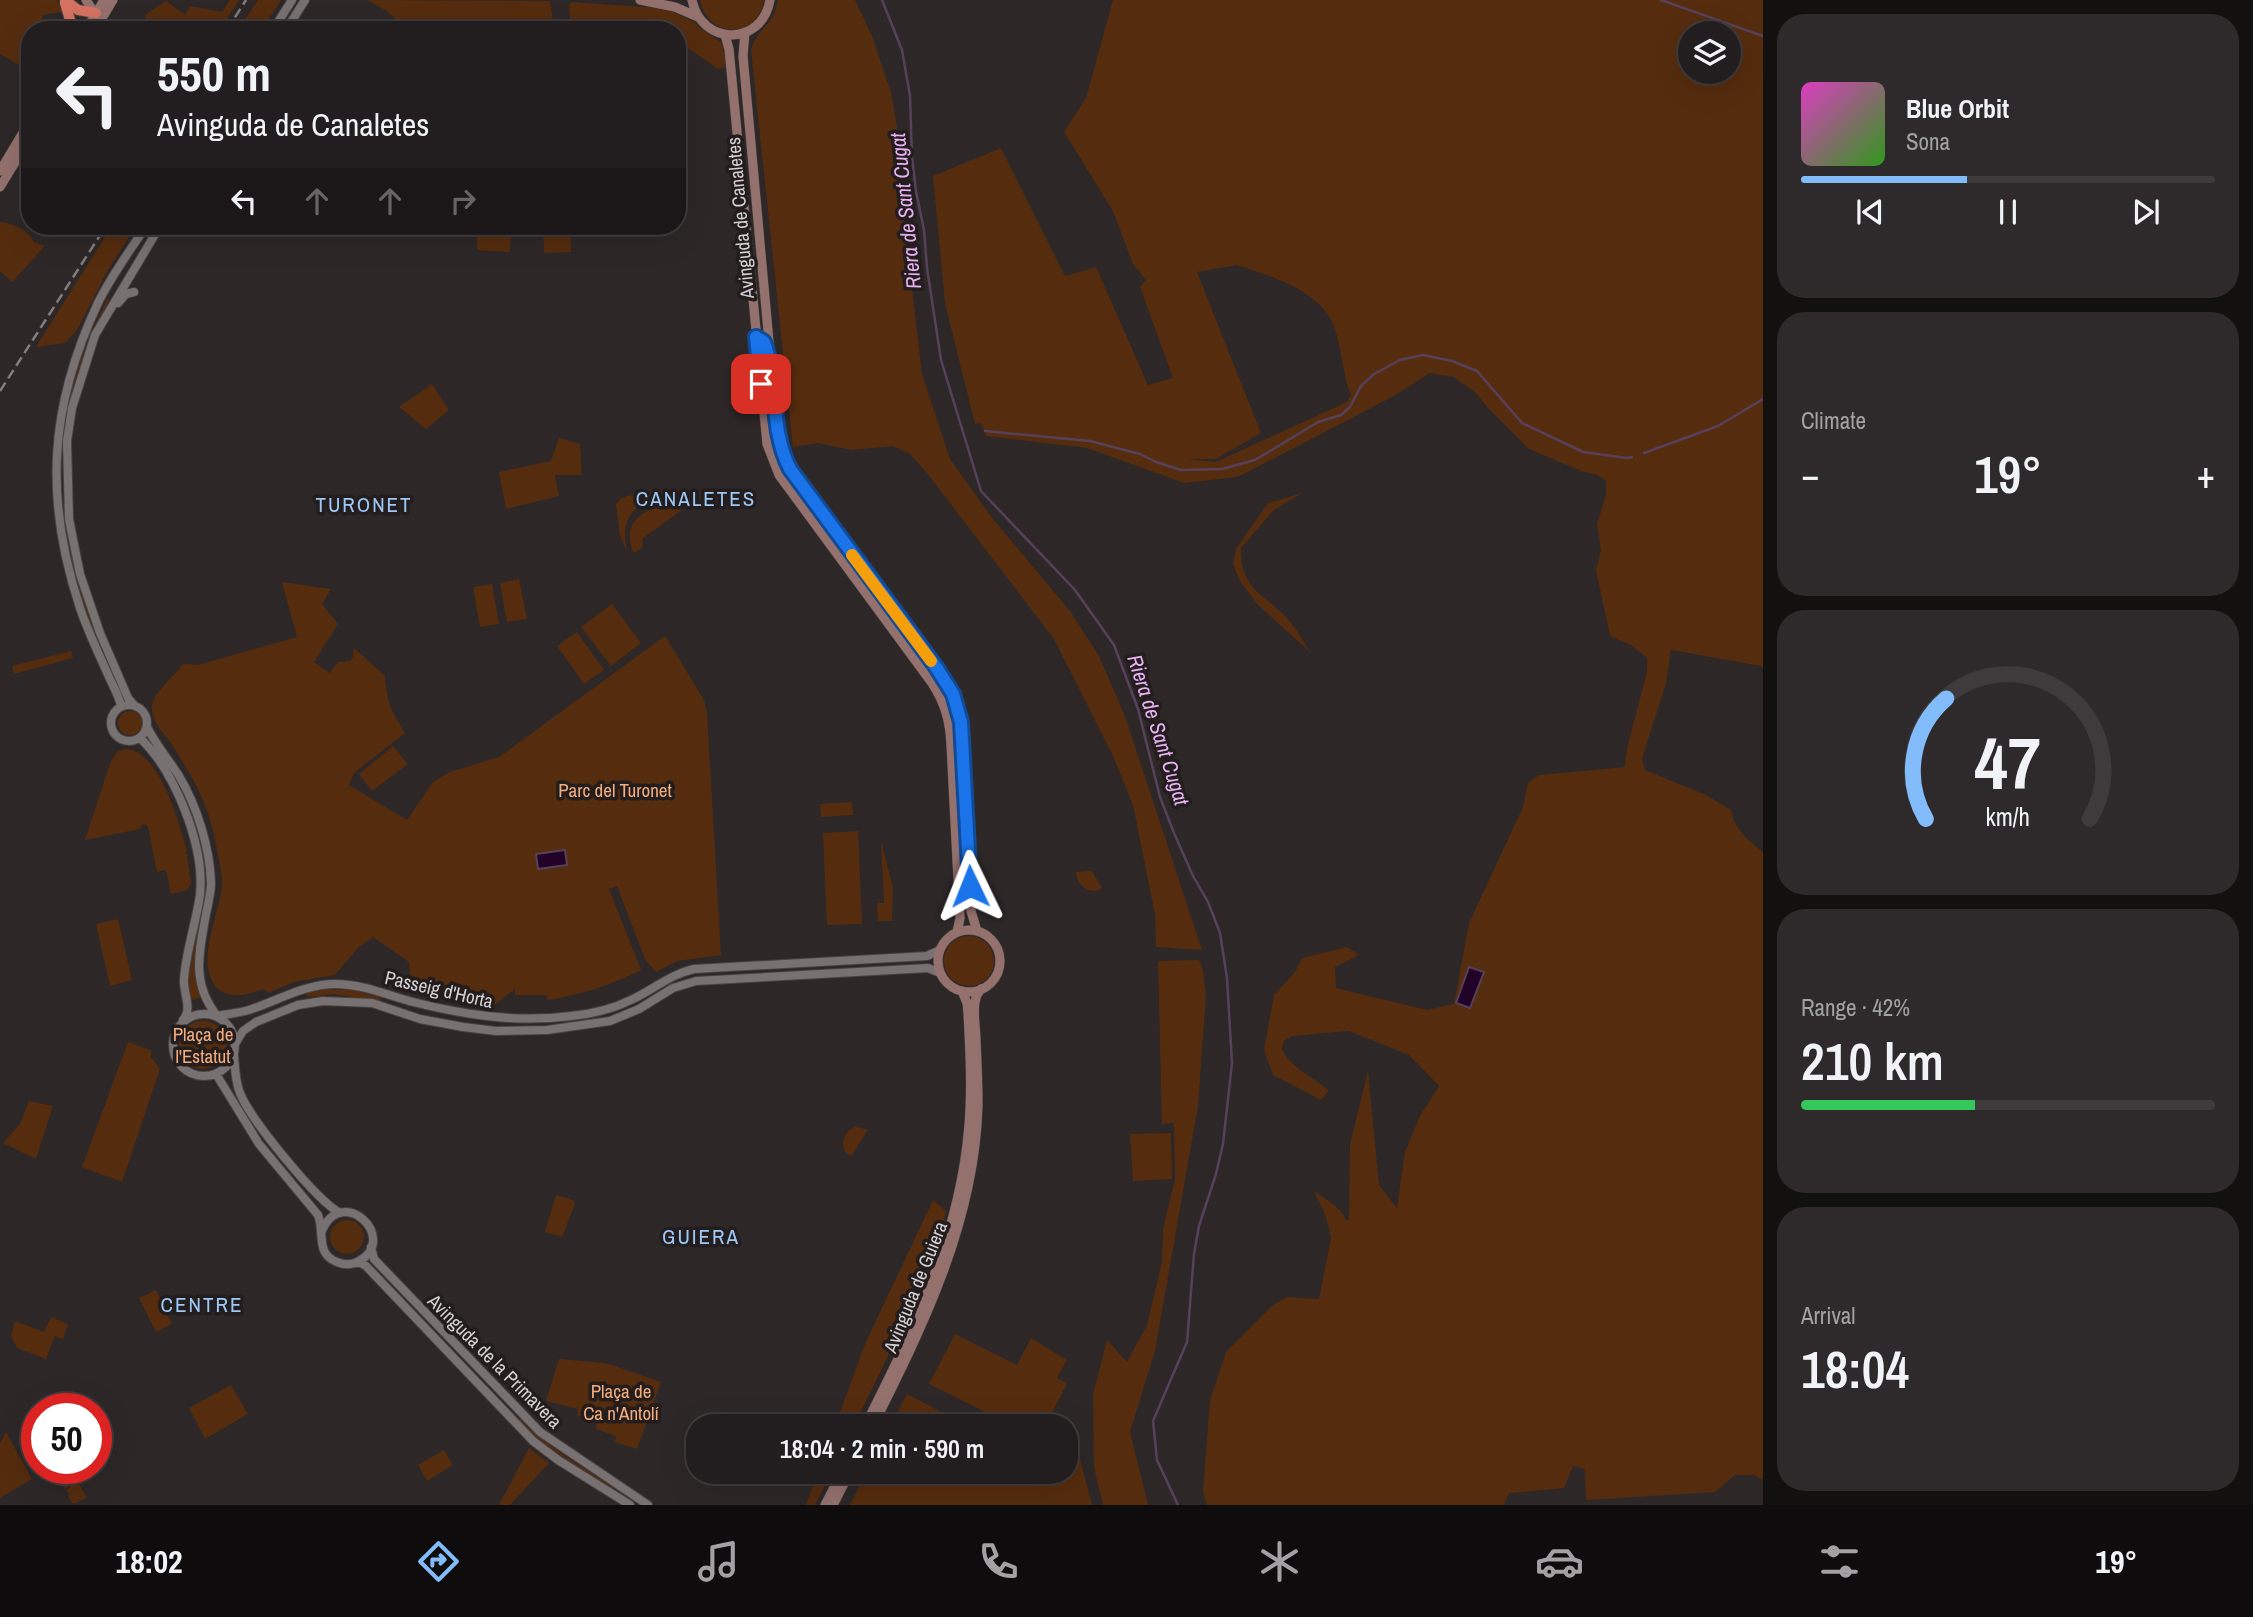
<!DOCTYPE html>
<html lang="en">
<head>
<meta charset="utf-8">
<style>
  body { margin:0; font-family:"Archivo Narrow",sans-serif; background:#2e2a2b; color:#f1f3f6; height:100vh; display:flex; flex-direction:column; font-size:26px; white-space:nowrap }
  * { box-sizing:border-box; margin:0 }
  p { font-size:23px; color:#a2a2a4 }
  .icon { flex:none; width:38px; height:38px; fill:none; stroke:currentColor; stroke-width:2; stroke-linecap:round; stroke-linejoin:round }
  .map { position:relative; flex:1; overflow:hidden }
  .side { display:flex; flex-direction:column; gap:14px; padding:14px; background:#131010; width:490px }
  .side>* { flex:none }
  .hud { position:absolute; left:21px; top:21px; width:665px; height:214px; border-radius:28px; box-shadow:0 7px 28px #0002,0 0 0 2px #3f3b3c; background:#221d1e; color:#f1f3f6; overflow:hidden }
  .tools { position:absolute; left:1678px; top:21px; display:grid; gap:14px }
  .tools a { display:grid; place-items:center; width:63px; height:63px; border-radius:50%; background:#221d1e; box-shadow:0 7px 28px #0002,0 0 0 2px #3f3b3c; font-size:35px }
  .speed { position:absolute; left:21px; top:1393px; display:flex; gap:14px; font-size:35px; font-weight:700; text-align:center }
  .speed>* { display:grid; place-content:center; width:91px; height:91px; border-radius:50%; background:#221d1e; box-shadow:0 7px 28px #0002,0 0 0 2px #3f3b3c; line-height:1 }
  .speed .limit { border:10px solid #d22; background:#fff; color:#111 }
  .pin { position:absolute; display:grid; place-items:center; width:60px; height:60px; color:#fff; margin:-30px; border-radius:14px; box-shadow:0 4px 10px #0006 }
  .me { position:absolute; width:77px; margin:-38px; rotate:358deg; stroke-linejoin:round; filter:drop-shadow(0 0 5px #0008) }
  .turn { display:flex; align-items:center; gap:24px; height:147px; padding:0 21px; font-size:32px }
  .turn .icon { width:91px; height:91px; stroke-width:2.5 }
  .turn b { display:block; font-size:49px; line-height:60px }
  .lanes { display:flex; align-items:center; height:66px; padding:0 21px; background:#0003; justify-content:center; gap:35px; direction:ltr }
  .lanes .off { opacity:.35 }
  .big { font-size:52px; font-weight:600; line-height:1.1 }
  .side .widget { flex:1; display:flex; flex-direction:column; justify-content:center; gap:10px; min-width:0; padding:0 24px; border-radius:28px; background:#2e2a2b }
  .side .dial { align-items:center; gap:0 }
  .dial svg { height:182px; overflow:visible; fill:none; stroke:#3f3b3c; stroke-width:7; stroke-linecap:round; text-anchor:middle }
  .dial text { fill:#f1f3f6; stroke:none }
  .song { display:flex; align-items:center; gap:21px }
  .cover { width:84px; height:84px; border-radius:10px; background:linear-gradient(135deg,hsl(310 70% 55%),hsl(110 70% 35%)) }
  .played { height:7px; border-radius:4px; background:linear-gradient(90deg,#82bcfa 40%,#3f3b3c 40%) }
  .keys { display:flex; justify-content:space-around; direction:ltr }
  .heat { display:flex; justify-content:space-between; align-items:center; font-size:38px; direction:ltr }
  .charge { height:10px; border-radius:5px; background:linear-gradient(90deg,#34c759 42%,#3f3b3c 0) }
  .trip { position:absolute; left:686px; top:1414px; width:392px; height:70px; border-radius:28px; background:#221d1e; box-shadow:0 7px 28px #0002,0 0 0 2px #3f3b3c; font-weight:600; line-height:70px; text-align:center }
  .tabs { display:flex; height:112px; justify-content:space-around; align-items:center; background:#0e0c0c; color:#a2a2a4 }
  .tabs .icon { width:49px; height:49px }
  .tabs .on { color:#82bcfa }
  .tabs b { font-size:32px; color:#f1f3f6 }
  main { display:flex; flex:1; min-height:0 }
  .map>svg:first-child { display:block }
  .green { fill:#552c0e; fill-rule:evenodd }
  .water { fill:#210327; stroke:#57415a; stroke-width:2 }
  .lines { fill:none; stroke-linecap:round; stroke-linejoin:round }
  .stream { stroke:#57415a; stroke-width:2.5 }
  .tertiary-casing { stroke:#474242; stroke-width:10 }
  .secondary-casing { stroke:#474242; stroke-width:10 }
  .motorway-casing { stroke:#474242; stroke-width:12 }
  .tertiary { stroke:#787172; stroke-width:8 }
  .secondary { stroke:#94716d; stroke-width:9 }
  .motorway { stroke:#d67261; stroke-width:10 }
  .rail { stroke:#817c7d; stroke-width:2.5; stroke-dasharray:10 5; stroke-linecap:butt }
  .route-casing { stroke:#114b97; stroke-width:18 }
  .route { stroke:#1a73e8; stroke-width:12 }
  .slow { stroke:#f59e0b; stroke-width:12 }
  .labels { text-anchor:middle; stroke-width:7; stroke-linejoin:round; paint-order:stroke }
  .street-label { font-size:19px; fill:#d5d1d2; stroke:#231d1e }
  .park-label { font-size:19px; fill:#f6ad7d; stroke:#231d1e }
  .water-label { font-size:21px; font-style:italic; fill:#e8b1f3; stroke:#231d1e }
  .neighbourhood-label { font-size:21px; letter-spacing:2px; fill:#9dc8f7; stroke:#231d1e }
</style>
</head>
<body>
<main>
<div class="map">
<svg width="1763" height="1505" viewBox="0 0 1763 1505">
  <rect width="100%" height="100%" fill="#2d2728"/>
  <path class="green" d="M0,0H57L62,12L43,15L38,30H30V71L0,54Z
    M230,0H239L220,30H149L145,15L166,1L185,15L190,6L222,12Z
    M258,0H281L262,30H238Z
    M367,0L550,1L554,30H407L387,11Z
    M700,0H764C757,40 708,39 700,0Z
    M778,0H855L872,36L891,92L897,128L904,220L922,374L950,459L993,519L1070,611L1099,656L1125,716L1202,950L1156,947L1155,915L1133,805L1113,756L1054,639L927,473L910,454L893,446L852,450L818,443L793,447L751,50C757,28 775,25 778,0Z
    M1113,0H1763V668L1761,666L1671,650L1666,684L1642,758L1645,770L1706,795L1731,810C1734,829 1748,840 1763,852V1480L1754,1475H1735L1715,1492L1586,1500L1585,1469L1573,1466L1564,1488L1509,1493L1504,1505H1207L1203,1492L1210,1400L1226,1352L1273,1305L1287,1297L1319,1299L1331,1237L1325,1214L1314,1191C1325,1199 1341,1207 1346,1220L1349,1219L1350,1144L1368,1071L1379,1185L1397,1208L1405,1152L1420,1116L1439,1086L1409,1055L1349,1031L1292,1036L1284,1041L1282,1049L1287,1058L1300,1070L1329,1090L1321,1100L1273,1075L1264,1050L1274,995L1295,972L1302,958L1347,947L1359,955L1335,967L1336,988L1427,1010L1454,1004L1469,923L1523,807L1528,783L1539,775L1625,767L1627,749L1647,671V658L1631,645L1610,636L1596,570L1601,550L1597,524L1606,495V481L1597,475L1581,471L1529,449L1488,408L1474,391L1453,377L1430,373L1392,397L1238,477L1184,483L1087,448L986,436L981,423L975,424L945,303L933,176L1001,148L1065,276L1096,267L1148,385L1173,378L1140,287L1146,280L1133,264L1113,211L1064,132L1086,98ZM1690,33H1729V72H1690ZM1237,265C1270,276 1322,291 1334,327C1342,348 1342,374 1351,395L1347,402L1216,462L1187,459H1216L1261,433L1197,272Z
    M572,2L658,8L673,12L694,22L701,29L722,43L726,63L724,67L718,69L691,50L677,45V30H571L569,4Z
    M0,222C11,222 30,231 34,242L45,246L12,282L0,271Z
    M112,226H136L108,270L77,330L65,343L36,347Z
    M478,226H511L510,252L477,250Z
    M570,232L571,252L544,253L543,233Z
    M110,297L87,350L79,374L67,426L64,425C72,380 86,339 108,298Z
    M432,384L449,410L426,429L399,407Z
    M559,438L580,444L582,475H555L559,496L506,509L499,472L551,461Z
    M674,489L676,505C638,497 619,512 627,552L620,536L616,504L620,499L627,496Z
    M1302,493L1274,510L1241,548C1241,589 1260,591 1285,616C1295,626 1303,641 1311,653L1257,604L1240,581L1233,564L1236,549L1268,503Z
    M665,506L682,510L643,538L642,548L634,553C621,526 639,510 665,506Z
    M66,513L76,570L121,689L118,691L80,596L73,575L61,514Z
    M519,579L527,619L507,622L500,583Z
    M282,582L331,589L322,604L338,624L314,662L330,673L338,662L350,661L353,657L354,648L385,676C387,704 391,710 405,733L354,773L349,785L407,820L433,782L450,772L499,757L665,636L704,700L707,712L721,955L677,961L656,972L645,959L617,886L609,889L641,970C611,985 581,995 548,1000L546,995H515V989L490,1008L474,1006L412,993L409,962L373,937L357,949L335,975L294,982L268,993L264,989C247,995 223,1002 212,981C198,953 221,911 222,882C222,870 218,856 216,845C209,805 195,781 174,748C168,737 154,725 152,712C149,694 175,677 183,664L198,665L297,637Z
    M492,584L499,624L480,627L473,587Z
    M612,604L641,643L611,666L581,627Z
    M577,632L604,670L584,684L557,646Z
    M71,651L73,658L14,674L12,666Z
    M920,653L943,683L958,718L962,774H958L953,719L937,683L916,655Z
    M118 723a12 12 0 1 1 24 0a12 12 0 1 1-24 0Z
    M393,746L408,764L372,791L359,774Z
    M125,749C160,750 179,823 187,851L185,852L187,855L191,884L187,890L171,894L166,870L157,872L148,827L145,824L141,825L140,829L85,840L110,763L117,752Z
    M959,798H963L969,907H964Z
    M852,802L853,815L821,817L820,804Z
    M858,831L862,924L827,925L823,833Z
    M881,841L893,888L892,921H878L877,903H884Z
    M1092,871L1102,888C1091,896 1076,886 1076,872Z
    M203,888H207C202,927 190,958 202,997L191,1000L188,983Z
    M118,919L132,980L110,986L96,924Z
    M944 961a25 25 0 1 1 50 0a25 25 0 1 1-50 0Z
    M1199,960L1203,969L1206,996L1198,1106L1155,1351L1130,1432L1148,1505H1103L1094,1467L1093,1394L1107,1340L1127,1362L1147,1325L1162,1262L1163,1230L1175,1178L1174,1123L1162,1124L1158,961Z
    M327,989L352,990L379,997L381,1000L379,1002L334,994L309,997L306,996L307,992Z
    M179 1045a24 24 0 1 1 48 0a24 24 0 1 1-48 0Z
    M128,1042L151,1050V1057L160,1069L122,1182L82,1167Z
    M29,1101L53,1106L36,1159L3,1143L20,1124Z
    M855,1126L868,1130L851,1156L845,1152C841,1140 844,1133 855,1126Z
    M1171,1133L1172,1179L1133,1181L1130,1134Z
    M556,1195L573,1200L575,1204L562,1237L545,1232Z
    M933,1200L946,1211L934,1261L854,1426H835L865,1344Z
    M330 1237a17 17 0 1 1 34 0a17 17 0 1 1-34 0Z
    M156,1290L172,1324L156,1332L139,1298Z
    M51,1317L68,1324L63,1339L55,1336L46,1359L17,1348L11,1336L15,1321L44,1332Z
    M955,1334L1017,1365L1031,1338L1067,1360L1057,1378L1067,1384L1045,1426H1013L929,1384Z
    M559,1359L606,1363L661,1382L637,1449L615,1442L616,1436L596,1429L597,1422L577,1415L578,1409L546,1401Z
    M231,1385L248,1414L205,1439L189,1408Z
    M907,1394L968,1426H890Z
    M520,1418C546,1447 582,1467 614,1487L613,1489C580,1469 546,1448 518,1421Z
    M6,1432L32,1479L0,1498V1443Z
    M529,1448L549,1463L510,1505H499Z
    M444,1450L453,1465L427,1481L418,1465Z
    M1078,1451L1092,1505H850L867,1472H1066V1454Z
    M90,1471L93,1476L79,1484L87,1498L76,1503H72L68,1496L70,1493H68L66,1490L71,1487L69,1486L65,1488L63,1486Z
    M818,1472H832L815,1505H806Z"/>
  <path class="water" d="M565,850L567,865L538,869L536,854Z
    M1469,967L1484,972L1470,1008L1456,1003Z"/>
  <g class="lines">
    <path class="stream" d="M882,0L902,50L910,96L912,157L916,191L924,230L927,268L941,360L981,491L1075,590L1114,645L1138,709L1160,797L1174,833L1193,876L1208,902L1220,933L1227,978L1232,1063L1223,1144L1216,1174L1199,1226L1194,1254L1187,1342L1153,1421L1157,1460L1178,1505
      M1661,0L1763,36
      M985,431L1090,441L1140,454L1156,462L1181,470L1222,469L1255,460L1318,422L1341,415L1350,407L1361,386L1374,374L1400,360L1423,355L1452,361L1477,371L1522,423L1583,452L1627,458L1632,457
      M1644,453L1718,426L1763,399"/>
    <g class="tertiary-casing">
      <path id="tertiary" d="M273,30L292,0
        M286,30L305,0
        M118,303L126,294L134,292
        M111 723a18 18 0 1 1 36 0a18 18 0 1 1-36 0Z
        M134,705L128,698L100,633L80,574L69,519L67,441L72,408L95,335L160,226
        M121,706C119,696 113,686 109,677C99,654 88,632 80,608C44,499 49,407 98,303C111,276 130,251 146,226
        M147,727C155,744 169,760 179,776C197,806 210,848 211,883C211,893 208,904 206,914C199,953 191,983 217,1016
        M140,738C175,771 205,846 200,895C196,923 186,951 184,979C183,993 193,1009 183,1020
        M173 1045a31 31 0 1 1 62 0a31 31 0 1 1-62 0Z
        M217,1016C228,1014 239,1013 249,1010C277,1001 305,984 335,984C362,984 387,995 413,1002C465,1015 517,1023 571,1016C592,1014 613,1009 633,999C654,989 671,974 694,969L927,956L940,950
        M235,1044L243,1031L256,1022L298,1005L323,1001L372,1003L420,1019L463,1027L496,1031L547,1030L610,1021L639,1009L673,988L696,981L928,968L940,973
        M234,1055C235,1067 235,1081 240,1093C250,1119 316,1200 340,1213
        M216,1074L259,1144L318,1215C325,1232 315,1254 337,1262C344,1265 352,1265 359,1261C400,1239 341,1181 321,1233
        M371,1247L374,1259L540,1432L648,1505
        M355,1263H361L366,1266L533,1441L558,1460L630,1505"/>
    </g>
    <g class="secondary-casing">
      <path id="secondary" d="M86,0L96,15
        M640,0L675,7L698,17
        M692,0C701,46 762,47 770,0
        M86,30L104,0
        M95,30L113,0
        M745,32L743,56L778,441L792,472L936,667L952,694L961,722L964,749L971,911L977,931
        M725,35L729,49L767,444L779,475L932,683C945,703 950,721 951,745L960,918L957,932
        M0,171L30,121
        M0,187L30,138
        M938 961a31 31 0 1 1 62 0a31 31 0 1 1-62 0Z
        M865,1426C914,1328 960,1237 969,1125C972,1088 970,1051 968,1013L967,1003L962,991
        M873,1426C924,1324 975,1221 978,1105C978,1084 977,1062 976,1041C976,1027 972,1011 976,998C977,994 979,992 981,989
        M825,1505L842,1472
        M833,1505L850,1472"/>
    </g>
    <g class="motorway-casing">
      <path id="motorway" d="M65,0L78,10L96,13
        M65,3L73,30"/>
    </g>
    <use href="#tertiary" class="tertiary"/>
    <use href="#secondary" class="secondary"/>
    <use href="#motorway" class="motorway"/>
    <path class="rail" d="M227,30L246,0
      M0,391L106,226"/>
  </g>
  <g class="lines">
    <g class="route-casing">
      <path id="route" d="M761,384L756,337L764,342C779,385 769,428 790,469L936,667L953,694L961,722L970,886"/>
    </g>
    <use href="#route" class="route"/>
    <path class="slow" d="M852,555L931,661"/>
  </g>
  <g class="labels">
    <g class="street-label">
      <text transform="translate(740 218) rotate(-95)" y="7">Avinguda de Canaletes</text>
      <text transform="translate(439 989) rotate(13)" y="7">Passeig d'Horta</text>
      <text transform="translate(915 1287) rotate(-68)" y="7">Avinguda de Guiera</text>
      <text transform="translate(495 1361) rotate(45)" y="7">Avinguda de la Primavera</text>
    </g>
    <g class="park-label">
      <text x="615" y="797">Parc del Turonet</text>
      <text x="203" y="1041">Plaça de<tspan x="203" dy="22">l'Estatut</tspan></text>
      <text x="621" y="1398">Plaça de<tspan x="621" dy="22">Ca n'Antolí</tspan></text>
    </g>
    <g class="water-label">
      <text transform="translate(906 211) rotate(-96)" y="7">Riera de Sant Cugat</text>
      <text transform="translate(1158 730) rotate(72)" y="7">Riera de Sant Cugat</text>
    </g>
    <g class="neighbourhood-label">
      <text x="696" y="506">CANALETES</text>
      <text x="364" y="512">TURONET</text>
      <text x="701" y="1244">GUIERA</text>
      <text x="202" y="1312">CENTRE</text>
    </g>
  </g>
</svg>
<div class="tools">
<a><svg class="icon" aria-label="layers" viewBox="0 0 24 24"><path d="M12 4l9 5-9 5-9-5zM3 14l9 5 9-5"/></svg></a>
</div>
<div class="speed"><div class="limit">50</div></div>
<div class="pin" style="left:761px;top:384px;background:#d93025"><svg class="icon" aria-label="arrive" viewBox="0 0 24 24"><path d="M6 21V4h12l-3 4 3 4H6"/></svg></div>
<svg class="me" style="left:970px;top:886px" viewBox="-20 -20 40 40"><path d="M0-17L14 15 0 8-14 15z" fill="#1a73e8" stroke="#fff" stroke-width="4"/></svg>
<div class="trip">18:04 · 2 min · 590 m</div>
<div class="hud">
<div class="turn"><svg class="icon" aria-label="left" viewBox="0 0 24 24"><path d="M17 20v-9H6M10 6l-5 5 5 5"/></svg><div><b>550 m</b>Avinguda de Canaletes</div></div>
<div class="lanes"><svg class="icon" aria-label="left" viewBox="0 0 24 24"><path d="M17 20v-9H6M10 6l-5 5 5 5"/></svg><svg class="icon off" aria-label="ahead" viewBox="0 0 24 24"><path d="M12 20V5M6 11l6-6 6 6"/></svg><svg class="icon off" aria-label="ahead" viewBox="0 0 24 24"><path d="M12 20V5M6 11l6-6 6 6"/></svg><svg class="icon off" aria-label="right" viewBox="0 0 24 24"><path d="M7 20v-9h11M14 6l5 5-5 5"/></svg></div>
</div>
</div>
<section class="side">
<div class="widget">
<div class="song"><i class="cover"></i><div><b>Blue Orbit</b><p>Sona</p></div></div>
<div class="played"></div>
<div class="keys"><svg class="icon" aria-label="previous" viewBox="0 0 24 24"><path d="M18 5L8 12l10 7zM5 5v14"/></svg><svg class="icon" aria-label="pause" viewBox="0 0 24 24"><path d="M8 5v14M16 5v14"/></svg><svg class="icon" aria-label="next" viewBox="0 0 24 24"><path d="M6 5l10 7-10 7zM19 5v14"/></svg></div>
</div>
<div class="widget"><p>Climate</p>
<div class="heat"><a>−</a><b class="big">19°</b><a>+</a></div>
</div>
<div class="widget dial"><svg viewBox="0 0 100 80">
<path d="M14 69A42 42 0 1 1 86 69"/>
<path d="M14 69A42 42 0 0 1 23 16" stroke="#82bcfa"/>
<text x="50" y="56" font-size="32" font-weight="700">47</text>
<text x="50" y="72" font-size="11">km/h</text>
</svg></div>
<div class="widget"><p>Range · 42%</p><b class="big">210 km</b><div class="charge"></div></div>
<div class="widget"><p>Arrival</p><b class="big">18:04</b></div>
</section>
</main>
<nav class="tabs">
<b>18:02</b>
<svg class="icon on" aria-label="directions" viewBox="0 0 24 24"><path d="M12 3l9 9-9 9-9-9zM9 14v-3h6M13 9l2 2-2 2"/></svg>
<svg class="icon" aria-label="music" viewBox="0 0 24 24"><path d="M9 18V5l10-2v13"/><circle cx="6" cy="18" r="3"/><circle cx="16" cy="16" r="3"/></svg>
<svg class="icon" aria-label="phone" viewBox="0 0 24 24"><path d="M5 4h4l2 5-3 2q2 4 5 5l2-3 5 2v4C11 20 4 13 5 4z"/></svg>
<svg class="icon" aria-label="climate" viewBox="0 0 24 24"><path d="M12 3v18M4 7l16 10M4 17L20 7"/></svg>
<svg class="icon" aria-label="car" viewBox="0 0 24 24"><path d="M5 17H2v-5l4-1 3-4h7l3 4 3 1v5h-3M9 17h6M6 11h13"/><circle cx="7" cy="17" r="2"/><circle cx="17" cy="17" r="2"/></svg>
<svg class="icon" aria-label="filters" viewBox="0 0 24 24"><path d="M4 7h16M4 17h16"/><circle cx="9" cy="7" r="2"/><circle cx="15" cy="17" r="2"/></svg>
<b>19°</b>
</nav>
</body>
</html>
